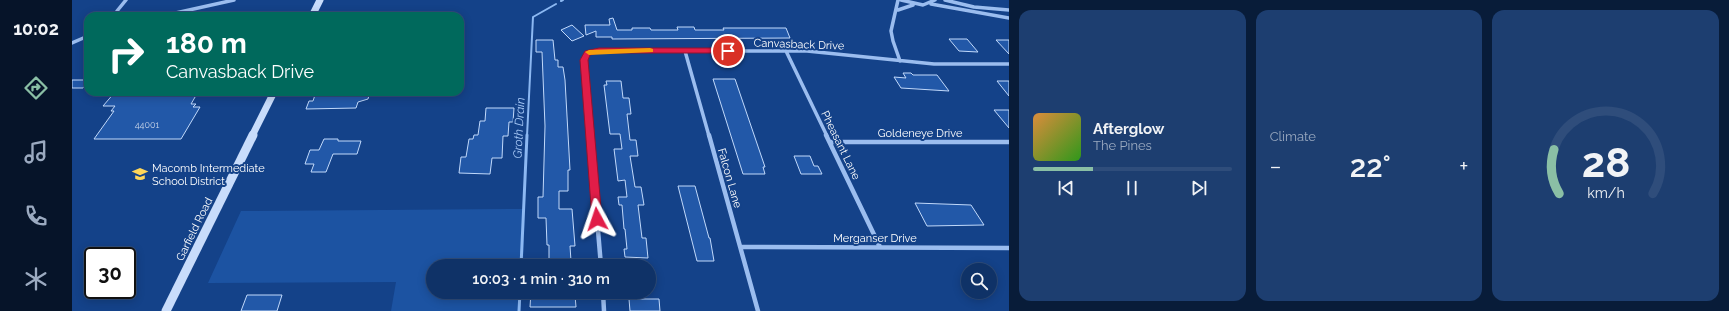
<!DOCTYPE html>
<html lang="en">
<head>
<meta charset="utf-8">
<style>
  body { margin:0; font-family:Raleway,sans-serif; background:#1d3e70; color:#f1f3f6; height:100vh; display:flex; flex-direction:column; font-size:15px; white-space:nowrap }
  * { box-sizing:border-box; margin:0 }
  p { font-size:13px; color:#9baac0 }
  .icon { flex:none; width:22px; height:22px; fill:none; stroke:currentColor; stroke-width:2; stroke-linecap:round; stroke-linejoin:round }
  .map { position:relative; flex:1; overflow:hidden }
  .drawer { display:flex; flex-direction:column; gap:10px; padding:10px; background:#081c39; width:720px }
  .drawer>* { flex:none }
  .banner { position:absolute; left:12px; top:12px; width:380px; height:84px; border-radius:12px; box-shadow:0 2px 10px #0003,0 0 0 1px #2f4d7b; background:#00695c; color:#fff; overflow:hidden }
  .fabs { position:absolute; left:889px; top:263px; display:grid; gap:8px }
  .fabs a { display:grid; place-items:center; width:36px; height:36px; border-radius:50%; background:#0f3267; box-shadow:0 2px 10px #0003,0 0 0 1px #2f4d7b; font-size:20px }
  .speed { position:absolute; left:12px; top:247px; display:flex; gap:8px; font-size:20px; font-weight:700; text-align:center }
  .speed>* { display:grid; place-content:center; width:52px; height:52px; border-radius:50%; background:#0f3267; box-shadow:0 2px 10px #0003,0 0 0 1px #2f4d7b; line-height:1 }
  .speed .limit { border:2px solid #111; border-radius:6px; background:#fff; color:#111 }
  .pin { position:absolute; display:grid; place-items:center; width:34px; height:34px; color:#fff; margin:-17px; border:2px solid #fff; border-radius:50%; box-shadow:0 1px 4px #0007 }
  .me { position:absolute; width:44px; margin:-22px; rotate:355deg; stroke-linejoin:round; filter:drop-shadow(0 0 3px #0008) }
  .turn { display:flex; align-items:center; gap:14px; height:84px; padding:0 16px; font-size:18px }
  .turn .icon { width:52px; height:52px; stroke-width:2.5 }
  .turn b { display:block; font-size:28px; line-height:34px }
  .big { font-size:30px; font-weight:600; line-height:1.1 }
  .drawer .card { flex:1; display:flex; flex-direction:column; justify-content:center; gap:6px; min-width:0; padding:0 14px; border-radius:12px; background:#1d3e70 }
  .drawer .dial { align-items:center; gap:0 }
  .dial svg { height:104px; overflow:visible; fill:none; stroke:#2f4d7b; stroke-width:7; stroke-linecap:round; text-anchor:middle }
  .dial text { fill:#f1f3f6; stroke:none }
  .song { display:flex; align-items:center; gap:12px }
  .cover { width:48px; height:48px; border-radius:6px; background:linear-gradient(135deg,hsl(30 70% 55%),hsl(110 70% 35%)) }
  .played { height:4px; border-radius:2px; background:linear-gradient(90deg,#8abfa5 30%,#2f4d7b 30%) }
  .keys { display:flex; justify-content:space-around; direction:ltr }
  .heat { display:flex; justify-content:space-between; align-items:center; font-size:22px; direction:ltr }
  .drawer .tiles { flex:1; display:grid; gap:10px; grid-template-columns:repeat(3,1fr) }
  .trip { position:absolute; left:354px; top:259px; width:230px; height:40px; border-radius:20px; background:#0f3267; box-shadow:0 2px 10px #0003,0 0 0 1px #2f4d7b; font-weight:600; line-height:40px; text-align:center }
  main { display:flex; flex:1; min-height:0 }
  .tab-bar { display:flex; flex-direction:column; width:72px; justify-content:space-around; align-items:center; background:#061429; color:#9baac0 }
  .tab-bar .icon { width:28px; height:28px }
  .tab-bar .active { color:#8abfa5 }
  .tab-bar b { font-size:18px; color:#f1f3f6 }
  .map>svg:first-child { display:block }
  .green { fill:#1c53a2 }
  .lines { fill:none; stroke-linecap:round; stroke-linejoin:round }
  .stream-far1 { stroke:#8cb8f2; stroke-width:2 }
  .stream { stroke:#8cb8f2; stroke-width:3 }
  .building { fill:#2258a8; stroke:#c1d9fb }
  .street-far1 { stroke:#9bbdef; stroke-width:3.5 }
  .street { stroke:#9bbdef; stroke-width:4.5 }
  .secondary-far1 { stroke:#c8dcfb; stroke-width:7 }
  .secondary { stroke:#c8dcfb; stroke-width:9 }
  .route { fill:#e11d48; stroke:#92132f }
  .slow { fill:#f59e0b }
  .labels { text-anchor:middle; stroke-width:4; stroke-linejoin:round; paint-order:stroke }
  .number-label { font-size:9px; fill:#c8d5e9 }
  .street-label { font-size:11px; fill:#fff; stroke:#144289 }
  .poi-label { font-size:11px; fill:#fff; stroke:#144289; text-anchor:start }
  .water-label { font-size:12px; font-style:italic; fill:#a6c8f7; stroke:#144289 }
</style>
</head>
<body>
<main>
<nav class="tab-bar">
<b>10:02</b>
<svg class="icon active" aria-label="directions" viewBox="0 0 24 24"><path d="M12 3l9 9-9 9-9-9zM9 14v-3h6M13 9l2 2-2 2"/></svg>
<svg class="icon" aria-label="music" viewBox="0 0 24 24"><path d="M9 18V5l10-2v13"/><circle cx="6" cy="18" r="3"/><circle cx="16" cy="16" r="3"/></svg>
<svg class="icon" aria-label="phone" viewBox="0 0 24 24"><path d="M5 4h4l2 5-3 2q2 4 5 5l2-3 5 2v4C11 20 4 13 5 4z"/></svg>
<svg class="icon" aria-label="climate" viewBox="0 0 24 24"><path d="M12 3v18M4 7l16 10M4 17L20 7"/></svg>
</nav>
<div class="map">
<svg width="937" height="311" viewBox="0 0 937 311">
  <rect width="100%" height="100%" fill="#144289"/>
  <path class="green" d="M453,209L451,266H361V292H449L448,311H319L324,282L136,283L169,211Z"/>
  <g class="lines">
    <path class="stream-far1" d="M489,1L491,0
      M455,136L461,17L484,4"/>
    <path class="stream" d="M449,266L455,135
      M447,311L448,292"/>
  </g>
  <path class="building" d="M541,18L545,30H560V28H578L579,30H606L605,27H622L623,30H652L651,28H714L718,38L540,39V37H524V31L514,35L513,25H538L537,19Z
    M500,25L512,36L500,41L489,30Z
    M877,39H895L906,52L887,51Z
    M464,40H481L483,60H486V67H491L493,80L498,170H496V191H487V209H500L503,246H498L499,261H497V266H477V245H475L474,218H466V197H471L473,126L470,52H464Z
    M924,40H937V54Z
    M831,73H839L841,75H865L877,91L829,88L822,77L834,78Z
    M641,79H663L693,167H691L693,174H671Z
    M0,80H16V82L11,88H0Z
    M534,81H549L551,98H557L559,114H555L558,140H564L566,156H558L563,187H569L572,205H566L570,238H574L576,258L553,257L552,249H555L553,229H552L550,205H547L546,197H555L553,180L546,181L542,149H550L548,134H538L532,85H535Z
    M925,81H937V96Z
    M43,92H126L119,104H124L121,107H128L109,139H22L42,111H39L43,106H31Z
    M249,92H298L296,99L286,102L284,108L234,109L237,101H241L243,95H248Z
    M414,108H442L441,122H437L436,136H431L430,158H420L418,174L387,173L389,157H394L397,139H401L402,135H406L408,121H413Z
    M922,110H937V128Z
    M252,139H266V141H289L285,154H261L254,172H239L242,164H233L238,150H247Z
    M722,156H738L742,166H746L750,174H729Z
    M606,186H623L637,238H638L642,261H625Z
    M843,203L899,205L912,225L855,226Z
    M459,292H488V295H503L504,307H458Z
    M175,295H210L205,311H169Z
    M557,299H587L588,311H558Z"/>
  <g class="lines">
    <path class="street-far1" d="M826,0L819,31L821,41L828,61
      M829,0L851,5L863,0
      M873,0L902,7L937,10
      M859,4L937,18
      M826,10L841,5
      M44,16L45,11L54,0
      M90,16L162,0
      M0,43L16,36
      M613,51L637,136
      M714,51L755,136
      M518,136L512,60L515,53L527,51H735L862,64H937"/>
    <path class="street" d="M518,135L529,266
      M637,135L686,311
      M754,135L808,247
      M758,142H937
      M669,247L937,248
      M531,292L532,311"/>
    <path class="secondary-far1" d="M240,16L248,0
      M180,136L202,92"/>
    <path class="secondary" d="M94,311L181,135"/>
  </g>
  <path class="route" d="M527,48H656L660,51L656,53H527L518,55L516,60L530,219L525,223L520,219L508,60L513,51Z"/>
  <path class="slow" d="M578,48L581,49V52L517,55L513,52L517,50Z"/>
  <defs>
    <g id="school-bare" transform="scale(1.2)"><path d="M0-5L7-2L0 1L-7-2ZM-4 1L0 2.5L4 1V4Q0 6-4 4Z" fill="#ffd659" stroke="#144289" stroke-width="2.5" paint-order="stroke"/></g>
  </defs>
  <g fill-rule="evenodd">
    <use href="#school-bare" x="68" y="174"/>
  </g>
  <g class="labels">
    <g class="number-label">
      <text x="75" y="128">44001</text>
    </g>
    <g class="street-label">
      <text transform="translate(727 44) rotate(2)" y="4">Canvasback Drive</text>
      <text x="848" y="137">Goldeneye Drive</text>
      <text transform="translate(769 145) rotate(64)" y="4">Pheasant Lane</text>
      <text transform="translate(658 178) rotate(74)" y="4">Falcon Lane</text>
      <text transform="translate(122 229) rotate(-64)" y="4">Garfield Road</text>
      <text x="803" y="242">Merganser Drive</text>
    </g>
    <g class="poi-label">
      <text x="80" y="172">Macomb Intermediate<tspan x="80" dy="13">School District</tspan></text>
    </g>
    <g class="water-label">
      <text transform="translate(447 128) rotate(-87)" y="4">Groth Drain</text>
    </g>
  </g>
</svg>
<div class="fabs">
<a><svg class="icon" aria-label="search" viewBox="0 0 24 24"><circle cx="10" cy="10" r="6"/><path d="M15 15l6 6"/></svg></a>
</div>
<div class="speed"><div class="limit">30</div></div>
<div class="pin" style="left:656px;top:51px;background:#d93025"><svg class="icon" aria-label="arrive" viewBox="0 0 24 24"><path d="M6 21V4h12l-3 4 3 4H6"/></svg></div>
<svg class="me" style="left:525px;top:219px" viewBox="-20 -20 40 40"><path d="M0-17L14 15 0 8-14 15z" fill="#e11d48" stroke="#fff" stroke-width="4"/></svg>
<div class="trip">10:03 · 1 min · 310 m</div>
<div class="banner">
<div class="turn"><svg class="icon" aria-label="right" viewBox="0 0 24 24"><path d="M7 20v-9h11M14 6l5 5-5 5"/></svg><div><b>180 m</b>Canvasback Drive</div></div>
</div>
</div>
<section class="drawer">
<div class="tiles">
<div class="card">
<div class="song"><i class="cover"></i><div><b>Afterglow</b><p>The Pines</p></div></div>
<div class="played"></div>
<div class="keys"><svg class="icon" aria-label="previous" viewBox="0 0 24 24"><path d="M18 5L8 12l10 7zM5 5v14"/></svg><svg class="icon" aria-label="pause" viewBox="0 0 24 24"><path d="M8 5v14M16 5v14"/></svg><svg class="icon" aria-label="next" viewBox="0 0 24 24"><path d="M6 5l10 7-10 7zM19 5v14"/></svg></div>
</div>
<div class="card"><p>Climate</p>
<div class="heat"><a>−</a><b class="big">22°</b><a>+</a></div>
</div>
<div class="card dial"><svg viewBox="0 0 100 80">
<path d="M14 69A42 42 0 1 1 86 69"/>
<path d="M14 69A42 42 0 0 1 10 35" stroke="#8abfa5"/>
<text x="50" y="56" font-size="32" font-weight="700">28</text>
<text x="50" y="72" font-size="11">km/h</text>
</svg></div>
</div>
</section>
</main>
</body>
</html>
